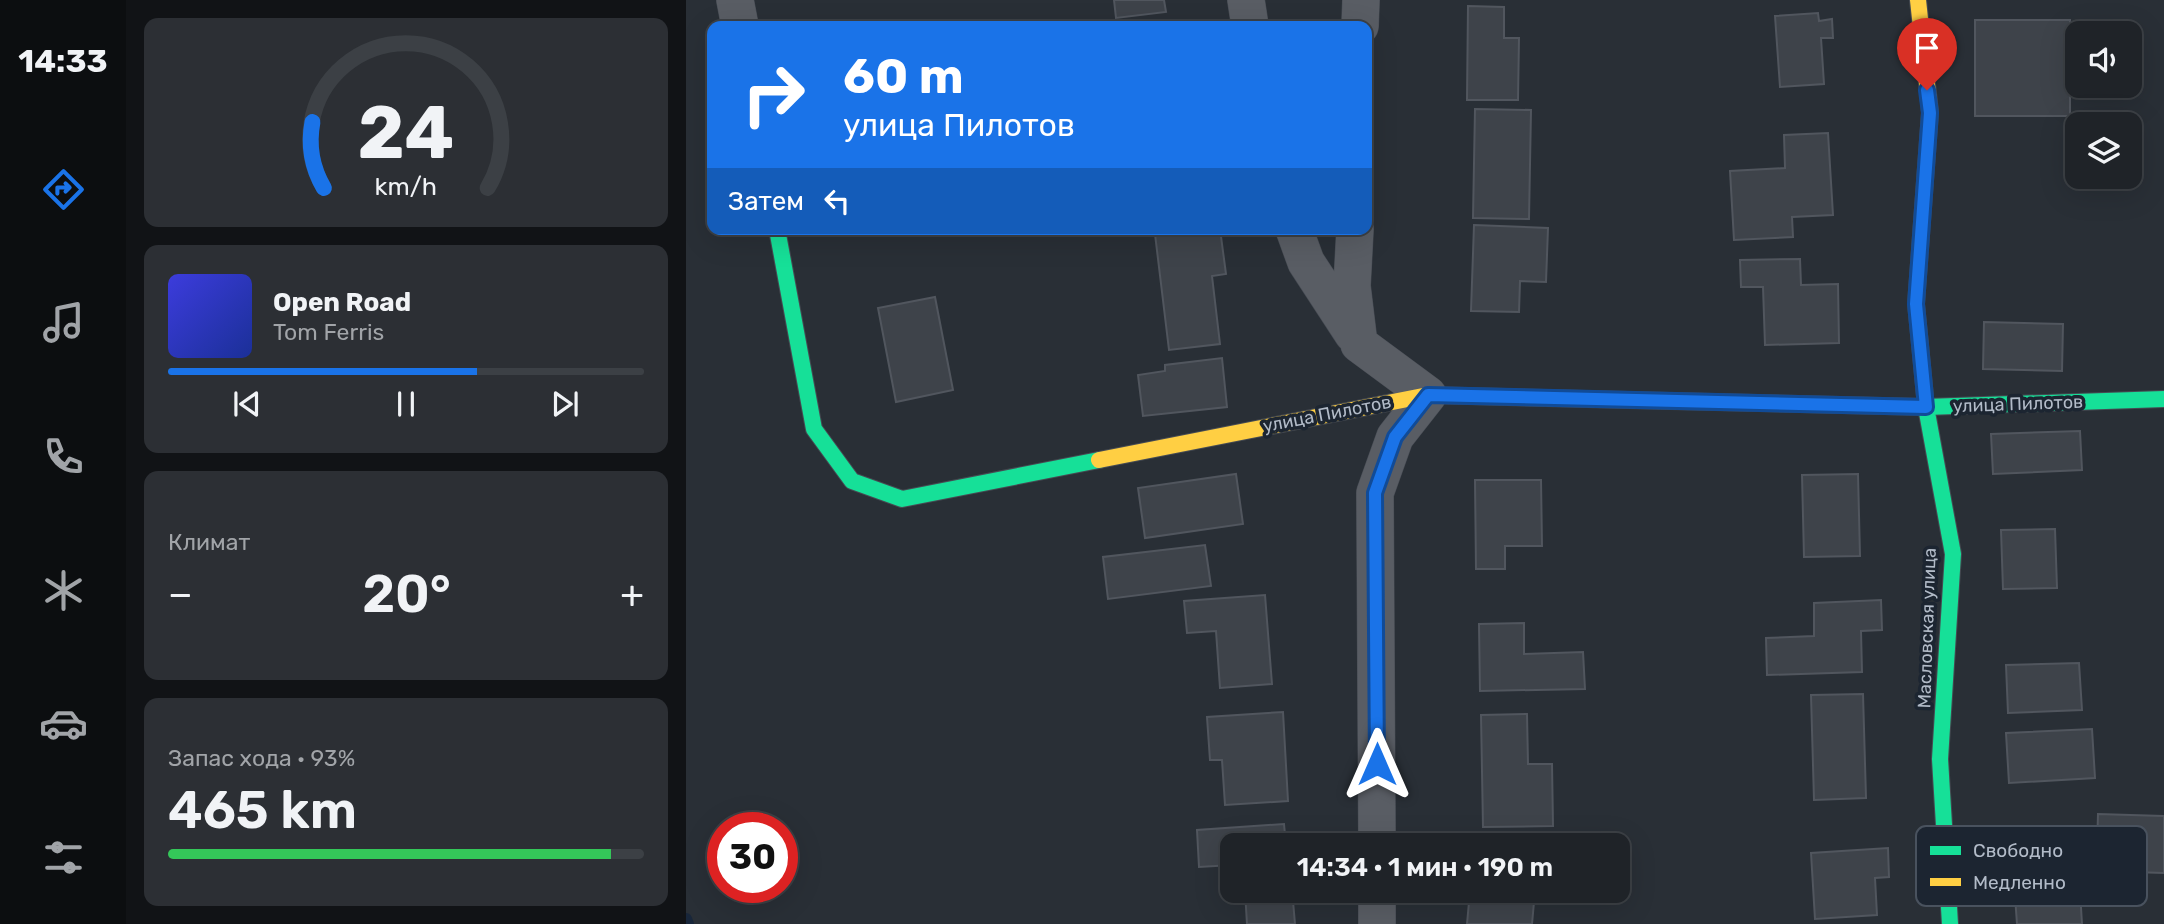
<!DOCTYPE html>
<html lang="ru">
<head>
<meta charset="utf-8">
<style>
  body { margin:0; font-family:Rubik,sans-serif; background:#2c2f34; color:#f1f3f6; height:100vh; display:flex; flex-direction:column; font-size:26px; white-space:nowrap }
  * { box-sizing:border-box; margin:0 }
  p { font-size:23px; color:#a1a4a8 }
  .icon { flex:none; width:38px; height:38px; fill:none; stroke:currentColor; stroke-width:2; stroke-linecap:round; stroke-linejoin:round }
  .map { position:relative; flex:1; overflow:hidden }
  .drawer { display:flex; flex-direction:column; gap:18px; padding:18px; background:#111316; width:560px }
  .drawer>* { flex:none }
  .hud { position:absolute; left:21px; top:21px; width:665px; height:214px; border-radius:14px; box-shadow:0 7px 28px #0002,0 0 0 2px #3c4045; background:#1a73e8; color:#fff; overflow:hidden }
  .buttons { position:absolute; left:1379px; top:21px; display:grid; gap:14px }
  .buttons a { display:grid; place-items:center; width:77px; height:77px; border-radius:14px; background:#1f2328; box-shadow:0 7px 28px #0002,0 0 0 2px #3c4045; font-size:35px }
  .speed { position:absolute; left:21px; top:812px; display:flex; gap:14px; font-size:35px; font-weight:700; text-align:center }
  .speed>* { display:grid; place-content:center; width:91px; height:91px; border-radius:50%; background:#1f2328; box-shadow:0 7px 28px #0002,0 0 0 2px #3c4045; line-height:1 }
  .speed .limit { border:10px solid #d22; background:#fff; color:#111 }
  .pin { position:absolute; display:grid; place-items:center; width:60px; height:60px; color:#fff; margin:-72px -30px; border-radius:50% 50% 50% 0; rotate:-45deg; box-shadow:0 0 7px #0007 }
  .pin .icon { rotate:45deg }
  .me { position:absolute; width:77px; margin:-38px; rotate:0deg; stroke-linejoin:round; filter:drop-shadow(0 0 5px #0008) }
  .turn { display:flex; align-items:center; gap:24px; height:147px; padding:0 21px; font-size:32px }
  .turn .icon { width:91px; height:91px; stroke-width:2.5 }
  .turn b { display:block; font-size:49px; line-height:60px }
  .then { display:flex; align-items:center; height:66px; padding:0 21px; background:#0003; gap:14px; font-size:26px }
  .big { font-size:52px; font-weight:600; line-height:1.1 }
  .drawer .tile { flex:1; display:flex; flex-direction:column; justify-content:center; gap:10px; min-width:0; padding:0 24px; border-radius:14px; background:#2c2f34 }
  .drawer .dial { align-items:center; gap:0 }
  .dial svg { height:182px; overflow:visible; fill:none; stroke:#3c4045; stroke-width:7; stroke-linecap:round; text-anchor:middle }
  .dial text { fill:#f1f3f6; stroke:none }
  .song { display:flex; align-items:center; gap:21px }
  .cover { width:84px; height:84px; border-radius:10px; background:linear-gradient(135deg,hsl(240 70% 55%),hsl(230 70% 35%)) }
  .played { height:7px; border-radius:4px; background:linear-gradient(90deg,#1a73e8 65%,#3c4045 65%) }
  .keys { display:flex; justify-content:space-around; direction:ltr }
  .heat { display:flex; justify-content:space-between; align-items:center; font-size:38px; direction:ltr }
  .charge { height:10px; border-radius:5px; background:linear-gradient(90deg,#34c759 93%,#3c4045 0) }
  .trip { position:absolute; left:534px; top:833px; width:410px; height:70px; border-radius:14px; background:#1f2328; box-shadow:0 7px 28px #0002,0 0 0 2px #3c4045; font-weight:600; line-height:70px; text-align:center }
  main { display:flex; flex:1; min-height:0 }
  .dock { display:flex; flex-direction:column; width:126px; justify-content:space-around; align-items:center; background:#0c0e10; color:#a1a4a8 }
  .dock .icon { width:49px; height:49px }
  .dock .on { color:#1a73e8 }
  .dock b { font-size:32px; color:#f1f3f6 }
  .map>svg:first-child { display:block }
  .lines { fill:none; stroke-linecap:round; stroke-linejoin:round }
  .stream { stroke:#18263a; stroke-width:12 }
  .building { fill:#3e434a; stroke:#51565e; stroke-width:2 }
  .street-casing { stroke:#464b53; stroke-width:38 }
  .fast-casing { stroke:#464b53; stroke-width:18 }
  .slow-casing { stroke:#464b53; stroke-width:18 }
  .street { stroke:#595d64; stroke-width:37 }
  .fast { stroke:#16e098; stroke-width:16 }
  .slow { stroke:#ffcf43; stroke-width:16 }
  .route-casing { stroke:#114b97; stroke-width:18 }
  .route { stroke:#1a73e8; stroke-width:12 }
  .labels { text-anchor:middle; stroke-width:7; stroke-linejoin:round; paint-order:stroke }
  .street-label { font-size:18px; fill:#b2bbc8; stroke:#1c2531 }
  .key { fill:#1c2531; stroke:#49525e; stroke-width:2 }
  .key-label { font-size:19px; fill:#b2bbc8 }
</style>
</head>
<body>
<main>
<nav class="dock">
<b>14:33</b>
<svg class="icon on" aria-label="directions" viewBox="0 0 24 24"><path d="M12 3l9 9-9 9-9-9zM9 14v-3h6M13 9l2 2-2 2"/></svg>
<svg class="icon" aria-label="music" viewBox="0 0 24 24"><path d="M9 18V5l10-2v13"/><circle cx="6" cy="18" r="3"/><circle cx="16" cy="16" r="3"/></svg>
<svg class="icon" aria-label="phone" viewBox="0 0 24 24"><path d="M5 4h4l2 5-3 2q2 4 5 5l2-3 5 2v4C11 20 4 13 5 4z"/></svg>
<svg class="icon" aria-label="climate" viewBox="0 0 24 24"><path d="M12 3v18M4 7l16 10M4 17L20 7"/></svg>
<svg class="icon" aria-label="car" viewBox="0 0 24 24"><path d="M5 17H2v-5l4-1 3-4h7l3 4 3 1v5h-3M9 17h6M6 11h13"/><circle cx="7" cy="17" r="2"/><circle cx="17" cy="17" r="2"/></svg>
<svg class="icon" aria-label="filters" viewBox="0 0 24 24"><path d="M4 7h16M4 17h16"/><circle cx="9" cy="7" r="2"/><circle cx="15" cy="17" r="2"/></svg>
</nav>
<section class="drawer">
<div class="tile dial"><svg viewBox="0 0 100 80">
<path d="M14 69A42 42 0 1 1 86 69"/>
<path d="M14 69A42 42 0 0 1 9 40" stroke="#1a73e8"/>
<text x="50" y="56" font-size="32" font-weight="700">24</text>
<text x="50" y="72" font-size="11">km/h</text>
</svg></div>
<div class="tile">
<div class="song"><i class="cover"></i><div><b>Open Road</b><p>Tom Ferris</p></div></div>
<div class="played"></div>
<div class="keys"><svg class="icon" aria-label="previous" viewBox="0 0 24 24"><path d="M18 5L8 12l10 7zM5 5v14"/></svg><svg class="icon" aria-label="pause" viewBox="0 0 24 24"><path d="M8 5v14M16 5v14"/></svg><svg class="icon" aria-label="next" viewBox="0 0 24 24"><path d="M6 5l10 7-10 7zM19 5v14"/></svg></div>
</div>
<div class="tile"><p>Климат</p>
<div class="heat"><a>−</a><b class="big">20°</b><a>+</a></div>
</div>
<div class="tile"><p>Запас хода · 93%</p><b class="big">465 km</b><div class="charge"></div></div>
</section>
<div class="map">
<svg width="1478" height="924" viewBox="0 0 1478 924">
  <rect width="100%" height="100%" fill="#292f36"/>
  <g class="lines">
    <path class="stream" d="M0,919L2,924"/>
  </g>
  <path class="building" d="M428,0H478L480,12L430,18Z
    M782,6L818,7V38H833L832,100H781Z
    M1132,13L1133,21L1146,19L1147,38H1135L1138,84L1094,87L1089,16Z
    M1289,20H1384V116H1289Z
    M789,109L845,110L843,219L787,218Z
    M1142,133L1147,215L1106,217L1107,237L1048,240L1044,171L1099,168L1098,135Z
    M788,225L862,228L860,282L834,281L833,312L785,311Z
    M507,229H534L540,274L526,276L534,344L483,350L469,234Z
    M1114,259L1115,285L1152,284L1153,343L1079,345L1077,287H1055L1054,260Z
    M249,297L267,390L210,402L192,308Z
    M1298,322L1377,324L1376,371L1297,369Z
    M536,358L541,407L457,416L452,375L479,371V365Z
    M1394,431L1396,470L1307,474L1305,434Z
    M550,474L557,524L459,538L452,488Z
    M1172,474L1174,556L1118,557L1116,475Z
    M789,480H855L856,546H819V569H790Z
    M1369,529L1371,588L1317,589L1315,530Z
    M519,545L525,586L422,599L417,557Z
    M579,595L586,684L534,688L530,631L501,633L498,601Z
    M1195,600L1196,630L1175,631L1176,672L1081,675L1080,638L1128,636V603Z
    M838,623V654L897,652L899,689L794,691L793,624Z
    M1393,663L1396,710L1322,713L1320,665Z
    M1177,694L1180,798L1128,800L1125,695Z
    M597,712L602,801L539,805L536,760H524L521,717Z
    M841,714L842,764H866L867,826L797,827L795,715Z
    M1406,729L1409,778L1323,783L1320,733Z
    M1412,814L1478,816V873L1416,871L1417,849H1411Z
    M598,824L600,845H546V865L513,867L511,830Z
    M1202,848L1203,877L1189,878L1191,915L1129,919L1125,853Z
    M1393,875L1396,924H1331L1329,896L1343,895L1342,878Z
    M559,891H620V901H607L609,924H561Z
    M784,891H849L846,924H781Z"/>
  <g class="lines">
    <g class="street-casing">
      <path id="street" d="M49,0L54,26
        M560,0L564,26
        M674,26L675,0
        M608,229L620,262L667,334
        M669,229L666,286L673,344L742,395L709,437L689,493L691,845
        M691,891V924"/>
    </g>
    <g class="fast-casing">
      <path id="fast" d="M91,229L128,429L166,481L216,499L413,460
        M1234,344L1240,407L1267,554L1254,759L1264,924
        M984,401L1240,407L1478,399"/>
    </g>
    <g class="slow-casing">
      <path id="slow" d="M1232,0L1244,112L1230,304L1234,344
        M413,460L742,395L984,401"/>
    </g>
    <use href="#street" class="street"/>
    <use href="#fast" class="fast"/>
    <use href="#slow" class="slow"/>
  </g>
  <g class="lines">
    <g class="route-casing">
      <path id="route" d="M691,764L689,493L709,437L742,395L1240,407L1230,304L1244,113L1241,90"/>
    </g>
    <use href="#route" class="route"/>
  </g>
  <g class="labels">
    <g class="street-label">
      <text transform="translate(1332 404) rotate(-2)" y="6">улица Пилотов</text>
      <text transform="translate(641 414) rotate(-11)" y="6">улица Пилотов</text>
      <text transform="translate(1241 628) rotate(-88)" y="6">Масловская улица</text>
    </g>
  </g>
  <rect x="1230" y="826" width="231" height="80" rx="10" class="key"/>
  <rect x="1244" y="846" width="31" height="9" fill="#16e098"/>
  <rect x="1244" y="878" width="31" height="8" fill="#ffcf43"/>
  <g class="key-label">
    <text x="1287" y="857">Свободно</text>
    <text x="1287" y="889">Медленно</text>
  </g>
</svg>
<div class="buttons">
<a><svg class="icon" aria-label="sound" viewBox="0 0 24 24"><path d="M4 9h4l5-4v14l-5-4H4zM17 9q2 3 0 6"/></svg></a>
<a><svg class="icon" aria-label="layers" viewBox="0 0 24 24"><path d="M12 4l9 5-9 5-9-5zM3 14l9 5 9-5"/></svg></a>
</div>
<div class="speed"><div class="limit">30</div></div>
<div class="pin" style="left:1241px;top:90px;background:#d93025"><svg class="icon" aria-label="arrive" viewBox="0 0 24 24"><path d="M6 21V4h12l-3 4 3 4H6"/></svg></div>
<svg class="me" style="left:691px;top:764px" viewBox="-20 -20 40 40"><path d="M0-17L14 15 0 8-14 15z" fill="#1a73e8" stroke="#fff" stroke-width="4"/></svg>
<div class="trip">14:34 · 1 мин · 190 m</div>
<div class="hud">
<div class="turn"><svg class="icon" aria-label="right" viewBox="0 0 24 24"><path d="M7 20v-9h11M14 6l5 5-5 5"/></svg><div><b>60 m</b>улица Пилотов</div></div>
<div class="then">Затем<svg class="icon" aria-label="left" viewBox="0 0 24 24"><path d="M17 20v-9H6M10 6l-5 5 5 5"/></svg></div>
</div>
</div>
</main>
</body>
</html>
